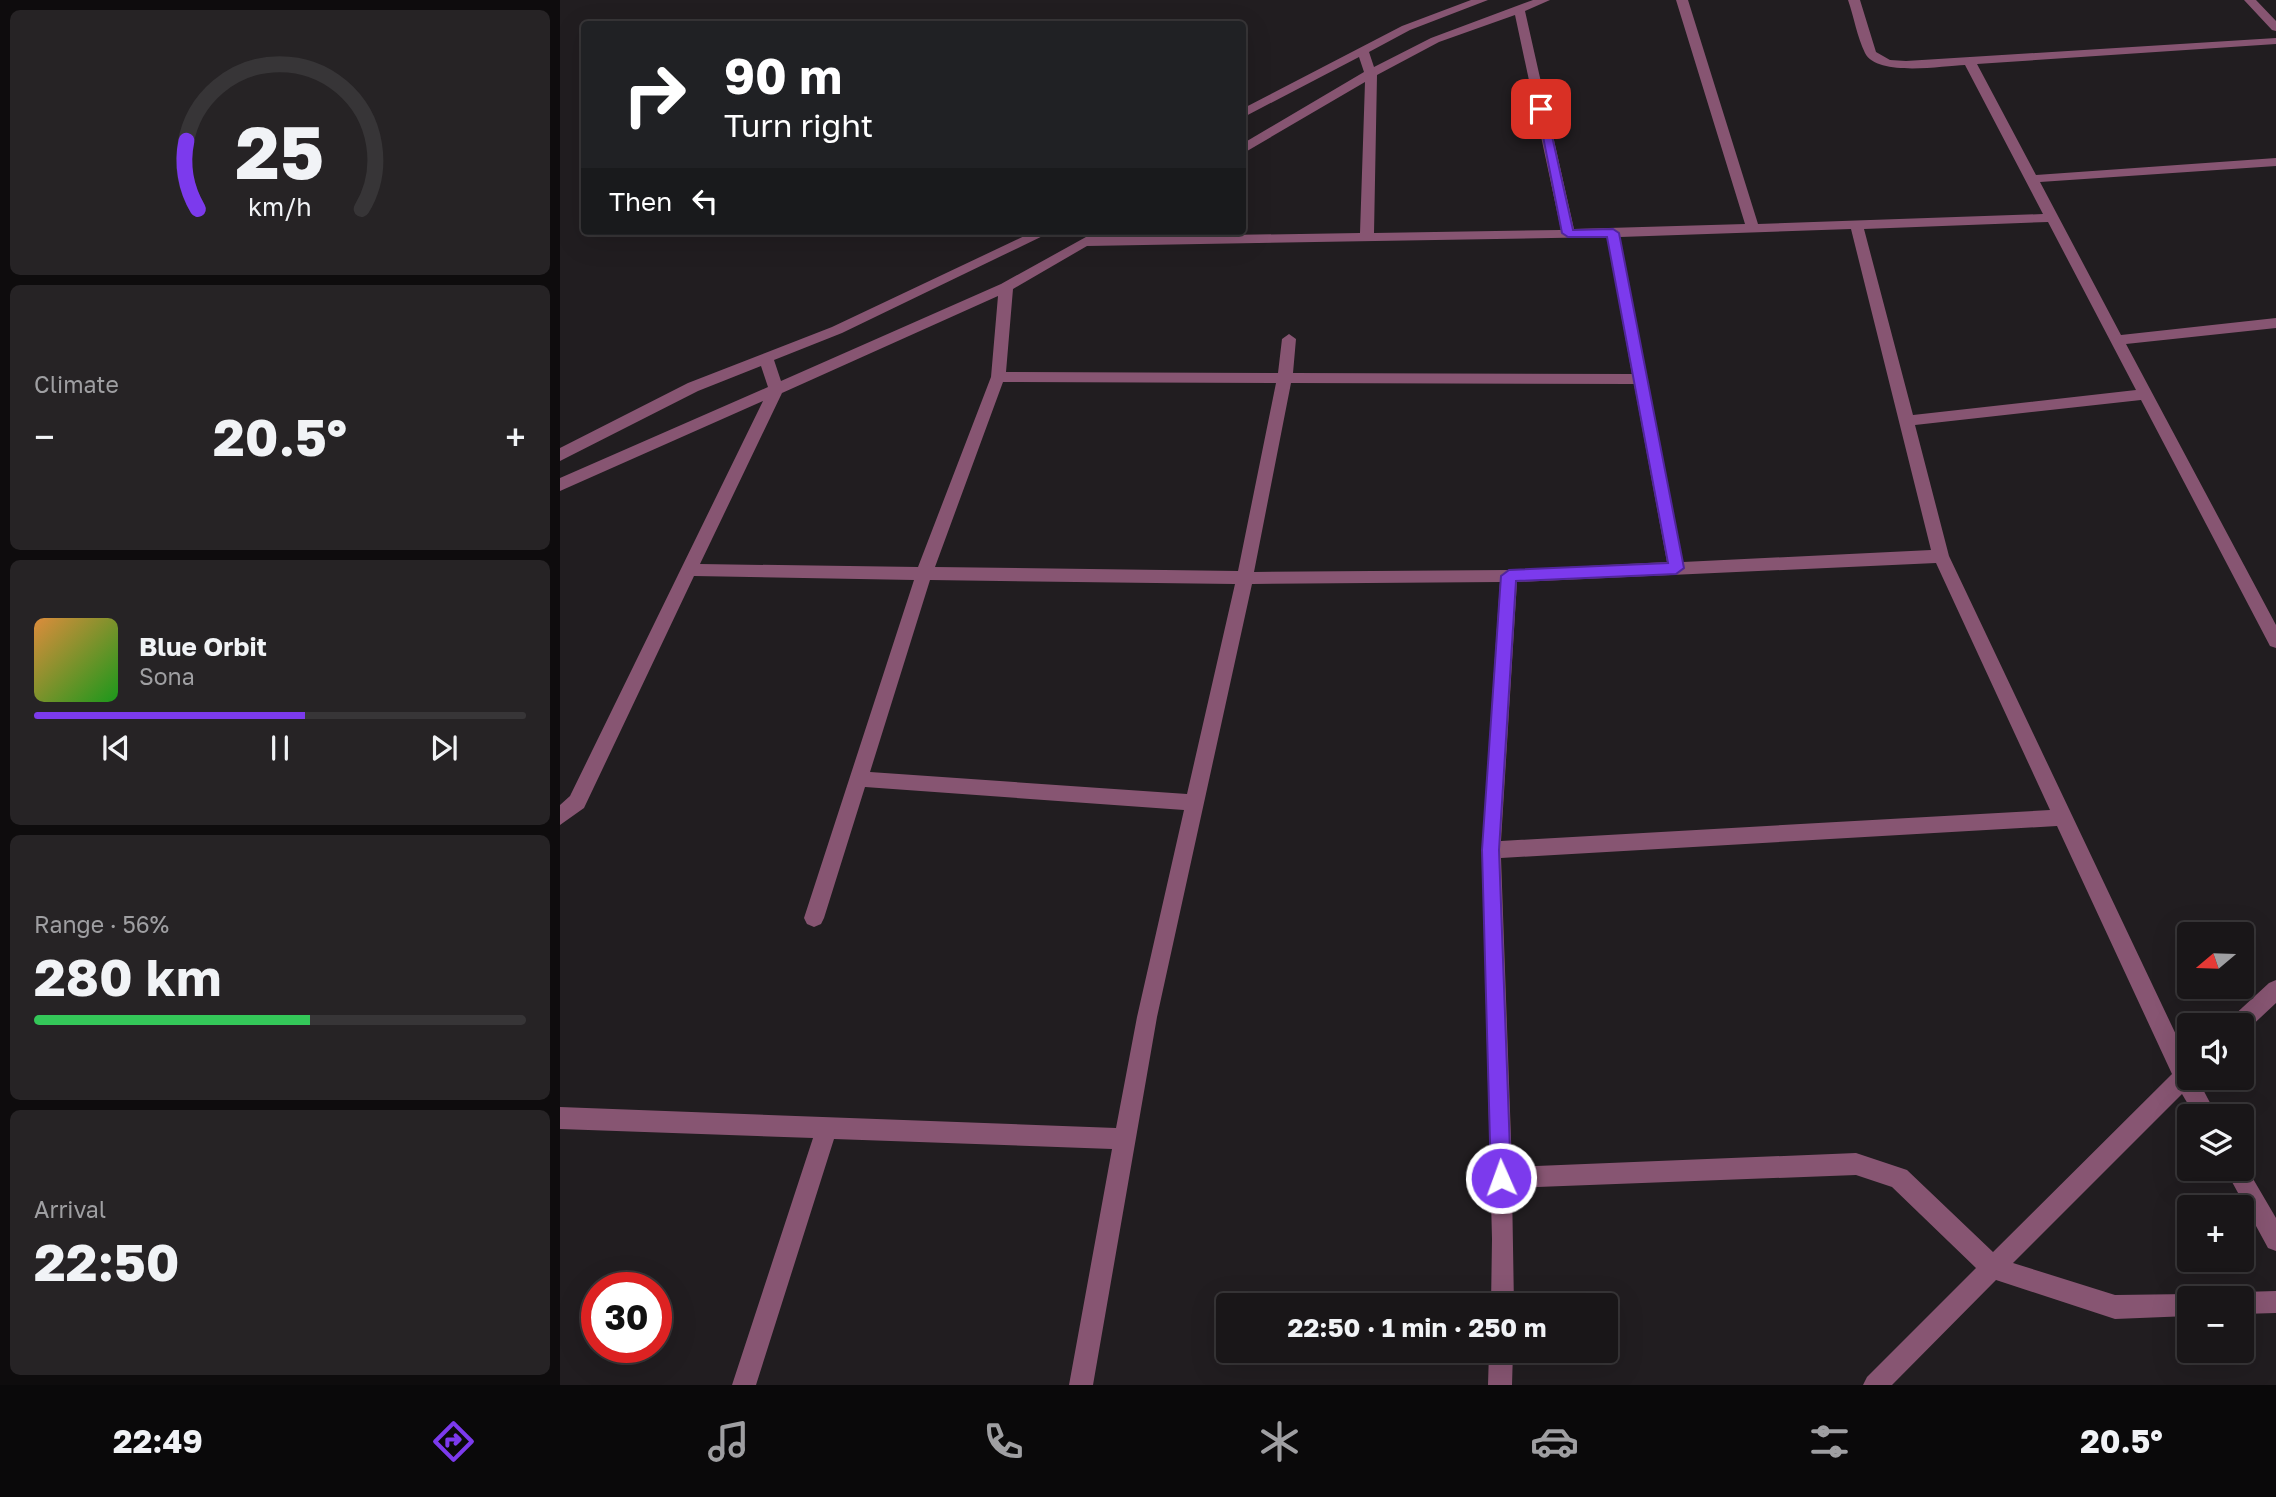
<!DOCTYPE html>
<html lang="en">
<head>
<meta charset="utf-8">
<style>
  body { margin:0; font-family:"Golos Text",sans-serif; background:#262325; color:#f1f3f6; height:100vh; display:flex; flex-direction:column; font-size:26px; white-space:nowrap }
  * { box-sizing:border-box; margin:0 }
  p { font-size:23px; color:#9f9fa2 }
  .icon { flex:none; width:38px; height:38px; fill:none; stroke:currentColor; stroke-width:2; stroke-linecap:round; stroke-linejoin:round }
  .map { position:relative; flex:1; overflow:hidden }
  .details { display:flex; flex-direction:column; gap:10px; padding:10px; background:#0e0c0d; width:560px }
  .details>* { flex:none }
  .banner { position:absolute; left:21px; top:21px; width:665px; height:214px; border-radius:7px; box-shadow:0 7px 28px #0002,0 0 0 2px #373537; background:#202124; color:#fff; overflow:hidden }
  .needle { width:46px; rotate:251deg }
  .fabs { position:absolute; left:1617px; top:922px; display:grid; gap:14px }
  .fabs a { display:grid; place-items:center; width:77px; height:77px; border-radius:7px; background:#191618; box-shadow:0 7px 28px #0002,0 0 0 2px #373537; font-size:35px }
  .speed { position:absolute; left:21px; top:1272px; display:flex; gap:14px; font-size:35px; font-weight:700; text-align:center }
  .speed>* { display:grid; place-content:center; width:91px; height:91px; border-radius:50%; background:#191618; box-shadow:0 7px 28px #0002,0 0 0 2px #373537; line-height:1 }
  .speed .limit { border:10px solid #d22; background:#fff; color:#111 }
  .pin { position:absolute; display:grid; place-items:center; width:60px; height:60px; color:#fff; margin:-30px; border-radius:14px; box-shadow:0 4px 10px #0006 }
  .me { position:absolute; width:77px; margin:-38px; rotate:358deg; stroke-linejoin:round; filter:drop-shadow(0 0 5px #0008) }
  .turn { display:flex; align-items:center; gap:24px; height:147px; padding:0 28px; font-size:32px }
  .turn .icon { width:91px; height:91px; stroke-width:2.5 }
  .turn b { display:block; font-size:49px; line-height:60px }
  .then { display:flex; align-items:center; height:66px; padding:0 28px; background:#0003; gap:14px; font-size:26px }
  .big { font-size:52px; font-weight:700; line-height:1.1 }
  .details .tile { flex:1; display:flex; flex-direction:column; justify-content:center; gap:10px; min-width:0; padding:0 24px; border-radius:10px; background:#262325 }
  .details .dial { align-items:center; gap:0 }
  .dial svg { height:182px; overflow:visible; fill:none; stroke:#373537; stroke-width:7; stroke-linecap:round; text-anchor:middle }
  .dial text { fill:#f1f3f6; stroke:none }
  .song { display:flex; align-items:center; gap:21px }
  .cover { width:84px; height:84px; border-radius:10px; background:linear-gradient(135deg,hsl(30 70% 55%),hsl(120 70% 35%)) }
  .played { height:7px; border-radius:4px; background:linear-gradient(90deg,#7c3aed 55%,#373537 55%) }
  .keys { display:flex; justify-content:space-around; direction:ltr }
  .heat { display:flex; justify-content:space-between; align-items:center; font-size:38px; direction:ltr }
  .charge { height:10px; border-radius:5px; background:linear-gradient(90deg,#34c759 56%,#373537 0) }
  .trip { position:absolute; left:656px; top:1293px; width:402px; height:70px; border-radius:7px; background:#191618; box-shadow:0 7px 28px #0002,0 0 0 2px #373537; font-weight:700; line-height:70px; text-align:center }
  .menu { display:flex; height:112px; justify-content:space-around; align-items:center; background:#0a090a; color:#9f9fa2 }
  .menu .icon { width:49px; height:49px }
  .menu .on { color:#7c3aed }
  .menu b { font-size:32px; color:#f1f3f6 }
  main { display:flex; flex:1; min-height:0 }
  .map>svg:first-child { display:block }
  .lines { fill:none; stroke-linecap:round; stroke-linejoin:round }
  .minor { fill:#875572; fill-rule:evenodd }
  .route { fill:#7c3aed; stroke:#51269a; stroke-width:2 }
</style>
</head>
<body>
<main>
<section class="details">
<div class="tile dial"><svg viewBox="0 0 100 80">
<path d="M14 69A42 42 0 1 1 86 69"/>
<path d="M14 69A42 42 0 0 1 9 39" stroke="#7c3aed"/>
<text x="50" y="56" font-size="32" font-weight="700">25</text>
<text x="50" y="72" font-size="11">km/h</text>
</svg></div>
<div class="tile"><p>Climate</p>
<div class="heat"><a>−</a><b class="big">20.5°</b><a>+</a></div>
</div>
<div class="tile">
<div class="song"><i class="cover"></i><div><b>Blue Orbit</b><p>Sona</p></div></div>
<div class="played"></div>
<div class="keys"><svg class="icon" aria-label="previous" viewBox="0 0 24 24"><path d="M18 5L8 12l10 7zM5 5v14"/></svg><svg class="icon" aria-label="pause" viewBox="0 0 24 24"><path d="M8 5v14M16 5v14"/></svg><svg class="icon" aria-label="next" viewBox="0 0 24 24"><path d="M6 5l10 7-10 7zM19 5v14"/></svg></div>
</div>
<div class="tile"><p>Range · 56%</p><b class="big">280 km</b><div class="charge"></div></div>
<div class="tile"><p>Arrival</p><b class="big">22:50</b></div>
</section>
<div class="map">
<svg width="1716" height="1385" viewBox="0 0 1716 1385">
  <rect width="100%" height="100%" fill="#211d20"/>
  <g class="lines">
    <path class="minor" d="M911,0H928L850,30L809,52L814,67L871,38L973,0H990L965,11L1014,229L1185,224L1116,0H1128L1198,224L1483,214L1405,65C1382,66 1317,77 1305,53C1297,37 1294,17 1288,0H1300L1316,52L1330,60L1346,61L1716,38V44L1417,64L1476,175L1716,158V166L1480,182L1561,335L1716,318V328L1566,344L1716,625V648L1710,646L1581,400L1355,425L1389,556L1629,1062V1078H1637L1657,1116H1635L1622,1094L1453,1263L1555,1295L1629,1294L1638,1298H1629V1316L1555,1319L1436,1280L1332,1385H1303L1307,1377L1416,1268L1332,1187L1296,1175L952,1188L954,1306H931L932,1239L922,850L940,582L692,584L597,1017L533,1385H509L552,1149L274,1139L196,1385H172L253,1138L0,1129V1107L556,1128L577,1017L624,810L305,787L264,918L261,924L254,927L247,924L244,918L354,580L134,576L24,808L0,825V805L10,796L203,401L0,491V478L208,387L201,366L138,391L0,461V448L128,383L272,327L475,231H493L282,333L214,360L221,381L441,284L535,232L540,233L541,237L800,233L805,82L682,154V144L804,72L799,57L682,118V109L842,26ZM955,15L1001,230L814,233L817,75L879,42ZM1488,222L1576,390L1353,415L1304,229ZM1291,229L1371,550L1123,562L1060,237ZM1047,237L1072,374L733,373L736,339L729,334L722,339L718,373L446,372L453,289L527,246ZM438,296L431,377L358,567L140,564L222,393ZM443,382L716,383L678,571L375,567ZM731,383L1074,384L1107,562L949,570L694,572ZM1376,563L1490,810L941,841L957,582ZM370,580L675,584L627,794L310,772ZM1497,826L1612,1074L1433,1252L1347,1170L1296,1153L952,1167L941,858Z
      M1684,0H1696L1716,21V31L1712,30Z
      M1716,980V1003L1684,1033L1682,1034V1026H1667L1670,1019L1709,983Z
      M1682,1160L1716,1218V1251L1708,1248L1665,1169H1682Z
      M1716,1291V1313L1682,1314V1298H1672L1682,1292Z
      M929,1351H953L952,1385H928Z"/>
  </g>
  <path class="route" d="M977,106L986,109L1013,230L1053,229L1059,233L1124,568L1116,574L956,581L939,850L951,1178L948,1185L941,1188L934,1185L931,1178L922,850L941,576L949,570L1108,563L1047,237H1008L1002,233Z"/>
</svg>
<div class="fabs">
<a><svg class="needle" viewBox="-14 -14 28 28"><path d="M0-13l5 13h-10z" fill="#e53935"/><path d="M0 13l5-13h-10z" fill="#9f9fa2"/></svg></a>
<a><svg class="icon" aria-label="sound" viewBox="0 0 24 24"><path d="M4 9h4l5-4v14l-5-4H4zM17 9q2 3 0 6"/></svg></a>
<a><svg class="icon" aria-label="layers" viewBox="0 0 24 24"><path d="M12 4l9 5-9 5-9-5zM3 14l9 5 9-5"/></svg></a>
<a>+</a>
<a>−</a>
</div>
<div class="speed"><div class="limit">30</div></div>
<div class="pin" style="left:981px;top:109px;background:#d93025"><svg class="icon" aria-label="arrive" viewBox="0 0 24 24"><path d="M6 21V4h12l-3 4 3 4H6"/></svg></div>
<svg class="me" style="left:941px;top:1178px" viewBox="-20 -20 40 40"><circle r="17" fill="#7c3aed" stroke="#fff" stroke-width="3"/><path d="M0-11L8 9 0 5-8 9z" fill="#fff"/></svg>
<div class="trip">22:50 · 1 min · 250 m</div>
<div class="banner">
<div class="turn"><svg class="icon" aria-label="right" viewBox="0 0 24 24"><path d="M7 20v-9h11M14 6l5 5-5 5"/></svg><div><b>90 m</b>Turn right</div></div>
<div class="then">Then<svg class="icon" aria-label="left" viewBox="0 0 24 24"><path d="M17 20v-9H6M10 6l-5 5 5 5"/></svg></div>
</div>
</div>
</main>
<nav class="menu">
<b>22:49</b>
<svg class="icon on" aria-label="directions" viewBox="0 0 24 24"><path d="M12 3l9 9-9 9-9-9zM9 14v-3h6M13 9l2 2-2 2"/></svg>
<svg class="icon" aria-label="music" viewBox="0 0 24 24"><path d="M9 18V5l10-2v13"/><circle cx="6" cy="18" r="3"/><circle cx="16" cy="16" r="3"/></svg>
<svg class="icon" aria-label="phone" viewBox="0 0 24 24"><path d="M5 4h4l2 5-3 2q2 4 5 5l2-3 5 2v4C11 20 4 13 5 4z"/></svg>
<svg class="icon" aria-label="climate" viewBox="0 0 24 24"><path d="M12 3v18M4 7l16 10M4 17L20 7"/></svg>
<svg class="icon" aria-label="car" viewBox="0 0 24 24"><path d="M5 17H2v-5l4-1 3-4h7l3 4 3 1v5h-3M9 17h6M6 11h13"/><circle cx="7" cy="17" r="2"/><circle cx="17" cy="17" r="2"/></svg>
<svg class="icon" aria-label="filters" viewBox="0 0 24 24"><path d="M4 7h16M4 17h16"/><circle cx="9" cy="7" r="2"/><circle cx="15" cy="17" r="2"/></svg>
<b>20.5°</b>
</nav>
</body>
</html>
